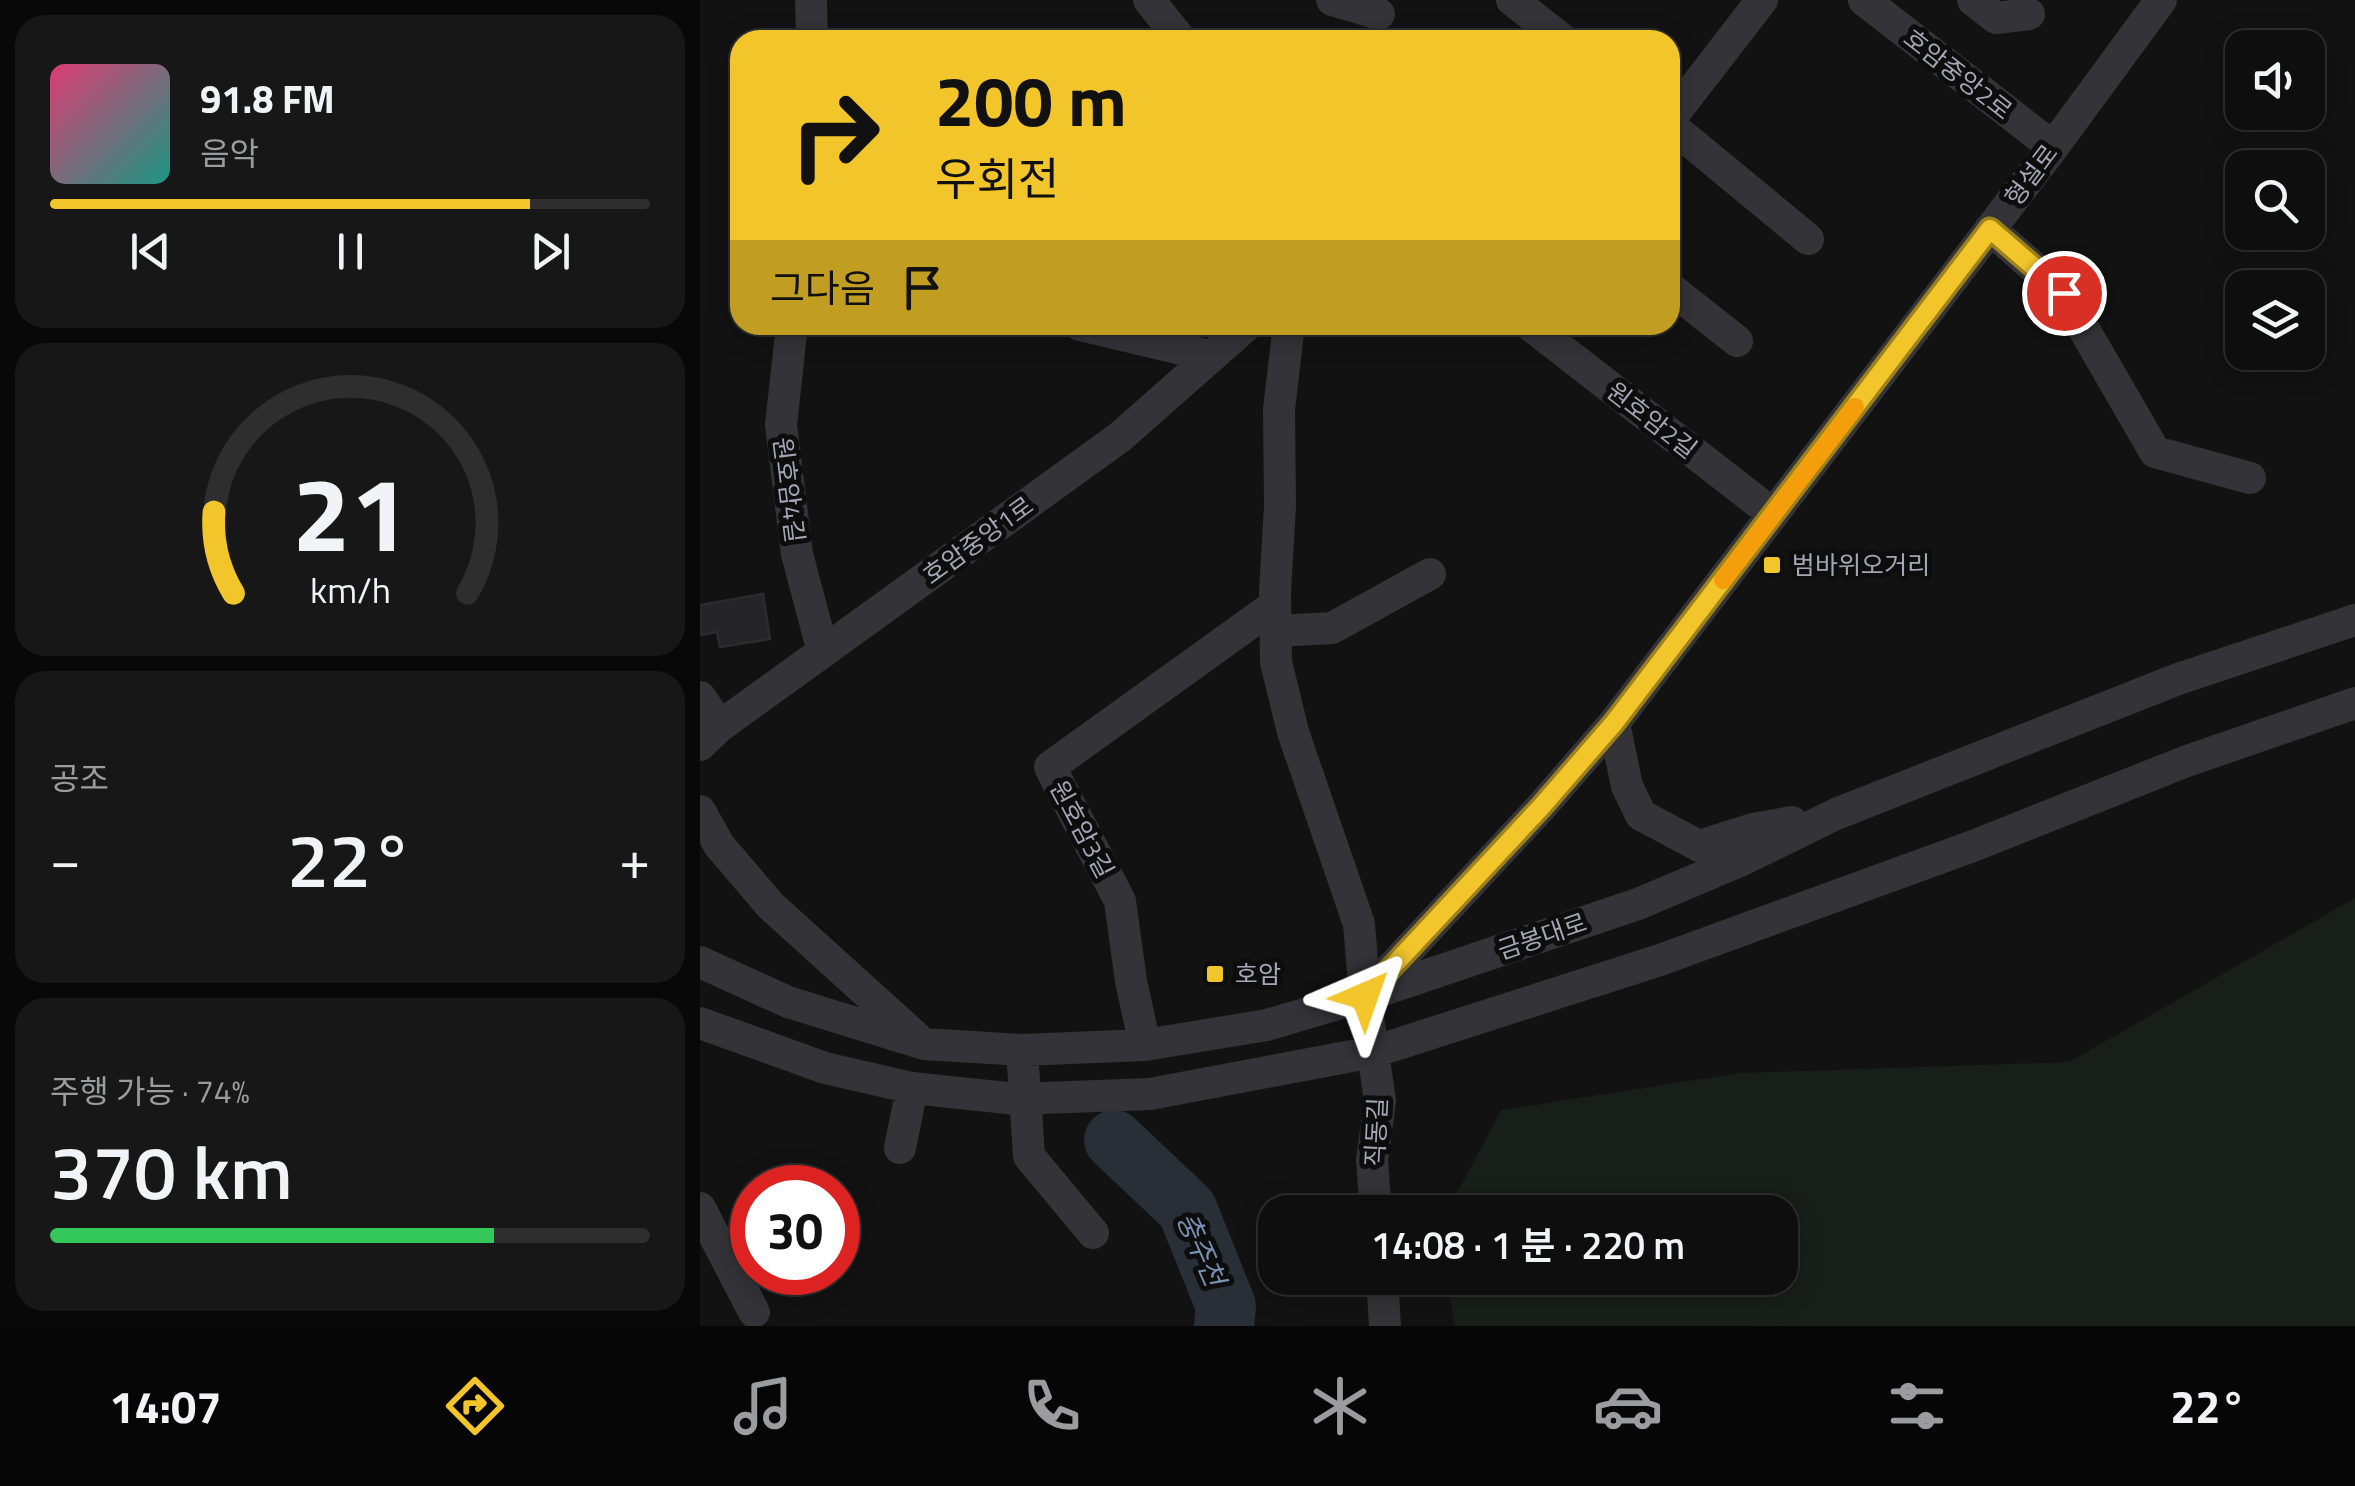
<!DOCTYPE html>
<html lang="ko">
<head>
<meta charset="utf-8">
<style>
  body { margin:0; font-family:"Titillium Web","Noto Sans KR",sans-serif; background:#171717; color:#f1f3f6; height:100vh; display:flex; flex-direction:column; font-size:38px; white-space:nowrap }
  * { box-sizing:border-box; margin:0 }
  p { font-size:32px; color:#9b9c9e }
  .icon { flex:none; width:55px; height:55px; fill:none; stroke:currentColor; stroke-width:2; stroke-linecap:round; stroke-linejoin:round }
  .map { position:relative; flex:1; overflow:hidden }
  .drawer { display:flex; flex-direction:column; gap:15px; padding:15px; background:#080808; width:700px }
  .drawer>* { flex:none }
  .top-card { position:absolute; left:30px; top:30px; width:950px; height:305px; border-radius:30px; box-shadow:0 5px 25px #0003,0 0 0 2px #2e2e2e; background:#f2c62b; color:#111; overflow:hidden }
  .buttons { position:absolute; left:1525px; top:30px; display:grid; gap:20px }
  .buttons a { display:grid; place-items:center; width:100px; height:100px; border-radius:20px; background:#0e0e0e; box-shadow:0 5px 25px #0003,0 0 0 2px #2e2e2e; font-size:50px }
  .speed { position:absolute; left:30px; top:1165px; display:flex; gap:20px; font-size:50px; font-weight:700; text-align:center }
  .speed>* { display:grid; place-content:center; width:130px; height:130px; border-radius:50%; background:#0e0e0e; box-shadow:0 5px 25px #0003,0 0 0 2px #2e2e2e; line-height:1 }
  .speed .limit { border:15px solid #d22; background:#fff; color:#111 }
  .pin { position:absolute; display:grid; place-items:center; width:85px; height:85px; color:#fff; margin:-42px; border:5px solid #fff; border-radius:50%; box-shadow:0 2px 10px #0007 }
  .me { position:absolute; width:110px; margin:-55px; rotate:43deg; stroke-linejoin:round; filter:drop-shadow(0 0 8px #0008) }
  .turn { display:flex; align-items:center; gap:35px; height:210px; padding:0 40px; font-size:45px }
  .turn .icon { width:130px; height:130px; stroke-width:2.5 }
  .turn b { display:block; font-size:70px; line-height:85px }
  .then { display:flex; align-items:center; height:95px; padding:0 40px; background:#0003; gap:20px; font-size:38px }
  .big { font-size:75px; font-weight:600; line-height:1.1 }
  .drawer .tile { flex:1; display:flex; flex-direction:column; justify-content:center; gap:15px; min-width:0; padding:0 35px; border-radius:30px; background:#171717 }
  .drawer .dial { align-items:center; gap:0 }
  .dial svg { height:260px; overflow:visible; fill:none; stroke:#2e2e2e; stroke-width:7; stroke-linecap:round; text-anchor:middle }
  .dial text { fill:#f1f3f6; stroke:none }
  .song { display:flex; align-items:center; gap:30px }
  .cover { width:120px; height:120px; border-radius:15px; background:linear-gradient(135deg,hsl(340 70% 55%),hsl(170 70% 35%)) }
  .played { height:10px; border-radius:5px; background:linear-gradient(90deg,#f2c62b 80%,#2e2e2e 80%) }
  .keys { display:flex; justify-content:space-around; direction:ltr }
  .heat { display:flex; justify-content:space-between; align-items:center; font-size:55px; direction:ltr }
  .charge { height:15px; border-radius:8px; background:linear-gradient(90deg,#34c759 74%,#2e2e2e 0) }
  .trip { position:absolute; left:558px; top:1195px; width:540px; height:100px; border-radius:30px; background:#0e0e0e; box-shadow:0 5px 25px #0003,0 0 0 2px #2e2e2e; font-weight:600; line-height:100px; text-align:center }
  .tab-bar { display:flex; height:160px; justify-content:space-around; align-items:center; background:#060606; color:#9b9c9e }
  .tab-bar .icon { width:70px; height:70px }
  .tab-bar .on { color:#f2c62b }
  .tab-bar b { font-size:45px; color:#f1f3f6 }
  main { display:flex; flex:1; min-height:0 }
  .map>svg:first-child { display:block }
  .green { fill:#181e19 }
  .lines { fill:none; stroke-linecap:round; stroke-linejoin:round }
  .river { stroke:#282f37; stroke-width:60 }
  .building { fill:#252527; stroke:#2c2c2f; stroke-width:2.5 }
  .minor { stroke:#333338; stroke-width:32 }
  .minor-bridge { stroke:#333338; stroke-width:32 }
  .route-casing { stroke:#9d811c; stroke-width:25 }
  .route { stroke:#f2c62b; stroke-width:18 }
  .slow { stroke:#f59e0b; stroke-width:18 }
  .poi-dot { fill:#f2c62b; stroke:#0d0d0e; stroke-width:4 }
  .labels { text-anchor:middle; stroke-width:10; stroke-linejoin:round; paint-order:stroke }
  .street-label { font-size:25px; fill:#a3a6b4; stroke:#0d0d0e }
  .poi-label { font-size:25px; fill:#a3a6b4; stroke:#0d0d0e; text-anchor:start }
  .water-label { font-size:28px; font-style:italic; fill:#7990b0; stroke:#0d0d0e }
</style>
</head>
<body>
<main>
<section class="drawer">
<div class="tile">
<div class="song"><i class="cover"></i><div><b>91.8 FM</b><p>음악</p></div></div>
<div class="played"></div>
<div class="keys"><svg class="icon" aria-label="previous" viewBox="0 0 24 24"><path d="M18 5L8 12l10 7zM5 5v14"/></svg><svg class="icon" aria-label="pause" viewBox="0 0 24 24"><path d="M8 5v14M16 5v14"/></svg><svg class="icon" aria-label="next" viewBox="0 0 24 24"><path d="M6 5l10 7-10 7zM19 5v14"/></svg></div>
</div>
<div class="tile dial"><svg viewBox="0 0 100 80">
<path d="M14 69A42 42 0 1 1 86 69"/>
<path d="M14 69A42 42 0 0 1 8 44" stroke="#f2c62b"/>
<text x="50" y="56" font-size="32" font-weight="700">21</text>
<text x="50" y="72" font-size="11">km/h</text>
</svg></div>
<div class="tile"><p>공조</p>
<div class="heat"><a>−</a><b class="big">22°</b><a>+</a></div>
</div>
<div class="tile"><p>주행 가능 · 74%</p><b class="big">370 km</b><div class="charge"></div></div>
</section>
<div class="map">
<svg width="1655" height="1326" viewBox="0 0 1655 1326">
  <rect width="100%" height="100%" fill="#121213"/>
  <path class="green" d="M1655,898V1326H755L746,1278H1080V1212H747L801,1110L1040,1073L1369,1062Z"/>
  <g class="lines">
    <path class="river" d="M414,1140L487,1209L526,1306L524,1326"/>
  </g>
  <path class="building" d="M63,594L70,639L20,647L17,632L0,635V605Z"/>
  <g class="lines">
    <path class="minor" d="M111,0L112,40
      M449,0L481,40
      M632,0L679,14
      M812,0L863,40
      M1164,0L1353,147
      M1273,0L1296,18L1329,14
      M970,119L1062,0
      M970,125L1108,239
      M1290,229L1363,293L1455,452L1550,478
      M970,288L1037,341
      M92,325L81,425L97,554L123,652
      M380,325L510,356
      M589,325L579,409L580,506L575,592L576,662L593,732L659,924L665,996L680,1101L672,1160L676,1212
      M830,325L1073,514
      M576,631L632,628L730,574
      M0,697L20,726
      M914,723L927,786L941,815L999,846L1053,829L1092,822
      M0,745L20,726L420,437L547,325
      M0,811L19,845L70,905L217,1038
      M0,962L88,1002L224,1044L322,1050L445,1045L567,1025L665,996L938,904L1042,860L1136,814L1478,679L1655,620
      M669,992L842,806L914,723L1353,147L1461,0
      M0,1023L125,1068L212,1088L200,1148
      M445,1045L431,981L420,901L350,767L575,605
      M322,1050L329,1156L393,1233
      M450,1094L673,1052L960,960L1273,846L1487,761L1655,703
      M0,1208L54,1312
      M682,1278L685,1326"/>
    <path class="minor-bridge" d="M212,1088L317,1099L450,1094"/>
  </g>
  <g class="lines">
    <g class="route-casing">
      <path id="route" d="M665,996L842,806L914,723L1290,229L1364,293"/>
    </g>
    <use href="#route" class="route"/>
    <path class="slow" d="M1023,580L1155,407"/>
  </g>
  <g class="poi-dot">
    <rect x="1062" y="555" width="20" height="20" rx="5"/>
    <rect x="505" y="964" width="20" height="20" rx="5"/>
  </g>
  <g class="labels">
    <g class="street-label">
      <text transform="translate(1258 74) rotate(38)" y="9">호암중앙2로</text>
      <text transform="translate(1331 175) rotate(-53)" y="9">형설로</text>
      <text transform="translate(952 420) rotate(38)" y="9">원호암2길</text>
      <text transform="translate(89 490) rotate(83)" y="9">원호암4길</text>
      <text transform="translate(278 540) rotate(-36)" y="9">호암중앙1로</text>
      <text transform="translate(382 829) rotate(62)" y="9">원호암3길</text>
      <text transform="translate(842 936) rotate(-19)" y="9">금봉대로</text>
      <text transform="translate(676 1132) rotate(-87)" y="9">직동길</text>
    </g>
    <g class="poi-label">
      <text x="1092" y="574">범바위오거리</text>
      <text x="535" y="983">호암</text>
    </g>
    <g class="water-label">
      <text transform="translate(501 1249) rotate(66)" y="10">충주천</text>
    </g>
  </g>
</svg>
<div class="buttons">
<a><svg class="icon" aria-label="sound" viewBox="0 0 24 24"><path d="M4 9h4l5-4v14l-5-4H4zM17 9q2 3 0 6"/></svg></a>
<a><svg class="icon" aria-label="search" viewBox="0 0 24 24"><circle cx="10" cy="10" r="6"/><path d="M15 15l6 6"/></svg></a>
<a><svg class="icon" aria-label="layers" viewBox="0 0 24 24"><path d="M12 4l9 5-9 5-9-5zM3 14l9 5 9-5"/></svg></a>
</div>
<div class="speed"><div class="limit">30</div></div>
<div class="pin" style="left:1364px;top:293px;background:#d93025"><svg class="icon" aria-label="arrive" viewBox="0 0 24 24"><path d="M6 21V4h12l-3 4 3 4H6"/></svg></div>
<svg class="me" style="left:665px;top:996px" viewBox="-20 -20 40 40"><path d="M0-17L14 15 0 8-14 15z" fill="#f2c62b" stroke="#fff" stroke-width="4"/></svg>
<div class="trip">14:08 · 1 분 · 220 m</div>
<div class="top-card">
<div class="turn"><svg class="icon" aria-label="right" viewBox="0 0 24 24"><path d="M7 20v-9h11M14 6l5 5-5 5"/></svg><div><b>200 m</b>우회전</div></div>
<div class="then">그다음<svg class="icon" aria-label="arrive" viewBox="0 0 24 24"><path d="M6 21V4h12l-3 4 3 4H6"/></svg></div>
</div>
</div>
</main>
<nav class="tab-bar">
<b>14:07</b>
<svg class="icon on" aria-label="directions" viewBox="0 0 24 24"><path d="M12 3l9 9-9 9-9-9zM9 14v-3h6M13 9l2 2-2 2"/></svg>
<svg class="icon" aria-label="music" viewBox="0 0 24 24"><path d="M9 18V5l10-2v13"/><circle cx="6" cy="18" r="3"/><circle cx="16" cy="16" r="3"/></svg>
<svg class="icon" aria-label="phone" viewBox="0 0 24 24"><path d="M5 4h4l2 5-3 2q2 4 5 5l2-3 5 2v4C11 20 4 13 5 4z"/></svg>
<svg class="icon" aria-label="climate" viewBox="0 0 24 24"><path d="M12 3v18M4 7l16 10M4 17L20 7"/></svg>
<svg class="icon" aria-label="car" viewBox="0 0 24 24"><path d="M5 17H2v-5l4-1 3-4h7l3 4 3 1v5h-3M9 17h6M6 11h13"/><circle cx="7" cy="17" r="2"/><circle cx="17" cy="17" r="2"/></svg>
<svg class="icon" aria-label="filters" viewBox="0 0 24 24"><path d="M4 7h16M4 17h16"/><circle cx="9" cy="7" r="2"/><circle cx="15" cy="17" r="2"/></svg>
<b>22°</b>
</nav>
</body>
</html>
